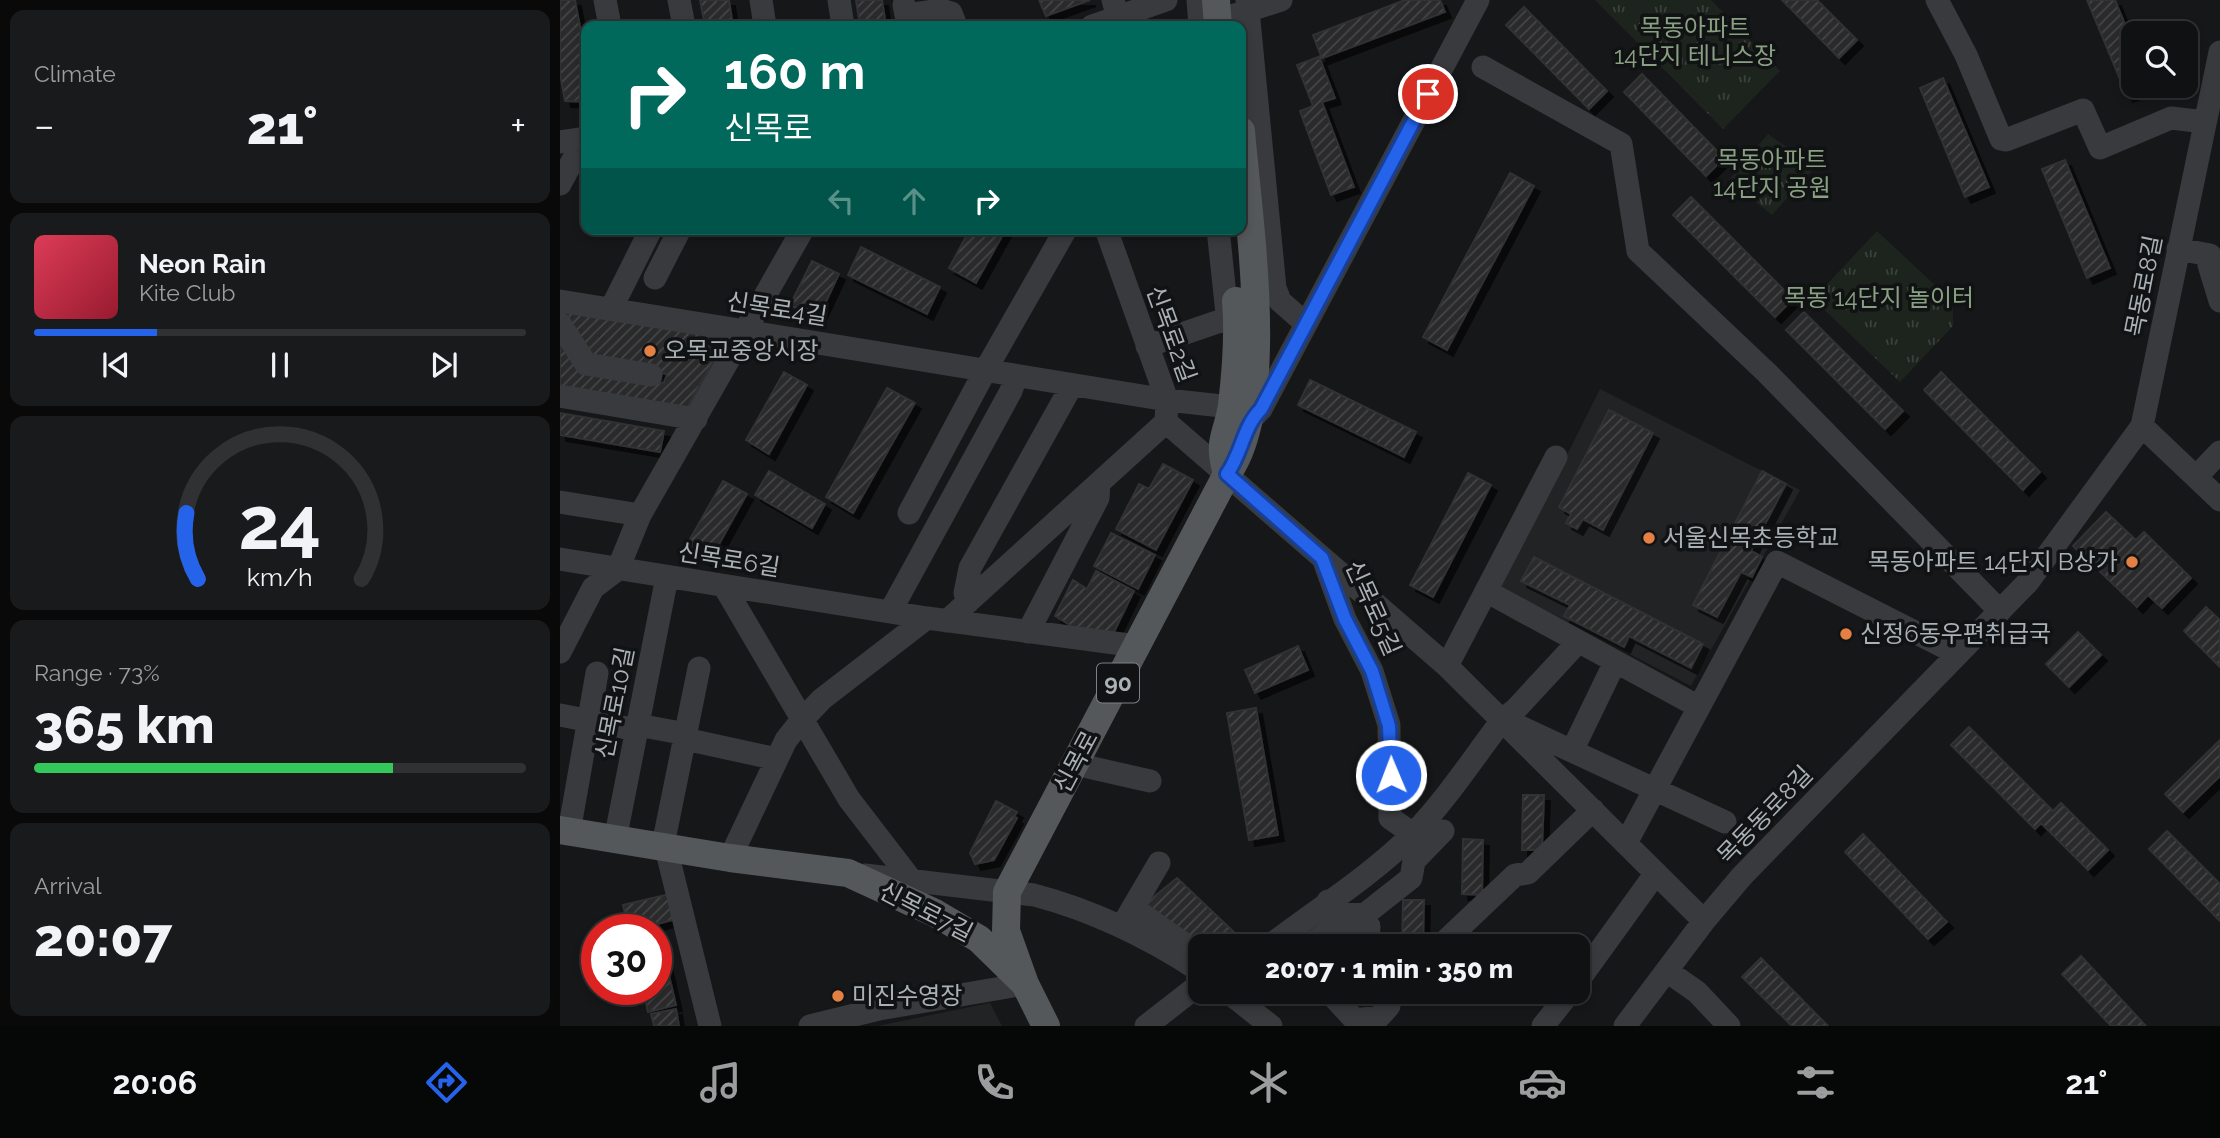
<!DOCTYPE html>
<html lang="en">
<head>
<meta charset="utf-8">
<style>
  body { margin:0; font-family:Raleway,"Noto Sans KR",sans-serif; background:#191a1b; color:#f1f3f6; height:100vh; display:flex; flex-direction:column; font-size:26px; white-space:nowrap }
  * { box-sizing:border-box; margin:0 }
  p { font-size:23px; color:#9c9d9f }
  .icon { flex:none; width:38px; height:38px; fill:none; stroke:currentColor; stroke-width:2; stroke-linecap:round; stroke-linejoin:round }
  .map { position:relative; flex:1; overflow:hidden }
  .details { display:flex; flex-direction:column; gap:10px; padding:10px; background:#09090a; width:560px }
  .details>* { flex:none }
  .hud { position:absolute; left:21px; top:21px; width:665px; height:214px; border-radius:14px; box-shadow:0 4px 10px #0003,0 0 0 2px #303132; background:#00695c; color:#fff; overflow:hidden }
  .fabs { position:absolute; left:1561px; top:21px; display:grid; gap:14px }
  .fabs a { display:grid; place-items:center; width:77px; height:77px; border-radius:14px; background:#101112; box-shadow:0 4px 10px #0003,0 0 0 2px #303132; font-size:35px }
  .speed { position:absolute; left:21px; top:914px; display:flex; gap:14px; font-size:35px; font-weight:700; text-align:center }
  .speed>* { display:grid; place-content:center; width:91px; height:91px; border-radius:50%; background:#101112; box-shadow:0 4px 10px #0003,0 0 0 2px #303132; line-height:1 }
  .speed .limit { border:10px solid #d22; background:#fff; color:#111 }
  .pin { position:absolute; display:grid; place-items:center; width:60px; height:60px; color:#fff; margin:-30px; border:4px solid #fff; border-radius:50%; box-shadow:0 2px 7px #0007 }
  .me { position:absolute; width:77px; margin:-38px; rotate:359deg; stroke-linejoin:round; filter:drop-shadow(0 0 5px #0008) }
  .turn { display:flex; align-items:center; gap:24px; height:147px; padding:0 28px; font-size:32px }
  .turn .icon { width:91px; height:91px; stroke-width:2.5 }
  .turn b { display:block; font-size:49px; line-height:60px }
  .lanes { display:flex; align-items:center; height:66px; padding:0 28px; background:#0003; justify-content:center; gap:35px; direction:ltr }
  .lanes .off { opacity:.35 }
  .big { font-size:52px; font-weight:800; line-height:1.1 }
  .details .card { flex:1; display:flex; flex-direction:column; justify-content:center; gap:10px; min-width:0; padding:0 24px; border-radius:14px; background:#191a1b }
  .details .dial { align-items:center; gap:0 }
  .dial svg { height:182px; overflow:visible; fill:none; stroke:#303132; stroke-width:7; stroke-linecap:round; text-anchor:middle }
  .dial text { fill:#f1f3f6; stroke:none }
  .song { display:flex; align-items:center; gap:21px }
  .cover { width:84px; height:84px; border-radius:10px; background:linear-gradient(135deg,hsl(350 70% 55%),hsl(350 70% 35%)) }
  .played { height:7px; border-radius:4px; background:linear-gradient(90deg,#2563eb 25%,#303132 25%) }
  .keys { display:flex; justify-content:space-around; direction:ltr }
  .heat { display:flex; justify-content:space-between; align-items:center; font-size:38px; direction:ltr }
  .charge { height:10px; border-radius:5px; background:linear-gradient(90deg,#34c759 73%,#303132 0) }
  .trip { position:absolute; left:628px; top:934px; width:402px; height:70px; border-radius:14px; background:#101112; box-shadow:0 4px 10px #0003,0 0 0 2px #303132; font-weight:800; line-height:70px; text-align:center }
  .tabs { display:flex; height:112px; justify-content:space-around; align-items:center; background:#060707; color:#9c9d9f }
  .tabs .icon { width:49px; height:49px }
  .tabs .selected { color:#2563eb }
  .tabs b { font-size:32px; color:#f1f3f6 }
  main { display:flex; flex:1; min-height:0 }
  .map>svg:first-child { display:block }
  .built { fill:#222325 }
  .park { fill:url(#park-tufts) }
  .building { fill:url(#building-hatch); stroke:#303134; stroke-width:2; filter:url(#shadow) }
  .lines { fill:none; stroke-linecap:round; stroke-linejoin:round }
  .minor { stroke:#383a3d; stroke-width:23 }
  .major { stroke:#54585b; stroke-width:28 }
  .major-bridge { stroke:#54585b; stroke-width:28 }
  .route-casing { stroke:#184099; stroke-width:18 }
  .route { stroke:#2563eb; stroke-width:12 }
  .poi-dot { fill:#e48043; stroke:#111213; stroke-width:2.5 }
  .labels { text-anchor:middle; stroke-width:7; stroke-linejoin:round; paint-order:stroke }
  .shield { fill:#111213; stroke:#7b8186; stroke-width:2 }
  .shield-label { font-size:23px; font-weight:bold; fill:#a9b1b7 }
  .park-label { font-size:24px; fill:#89a082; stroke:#111213 }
  .street-label { font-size:24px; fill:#a9b1b7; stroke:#111213 }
  .poi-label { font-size:24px; fill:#a9b1b7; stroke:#111213; text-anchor:start }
</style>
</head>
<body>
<main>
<section class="details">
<div class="card"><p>Climate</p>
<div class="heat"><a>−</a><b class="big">21°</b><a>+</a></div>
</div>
<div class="card">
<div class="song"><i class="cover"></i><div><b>Neon Rain</b><p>Kite Club</p></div></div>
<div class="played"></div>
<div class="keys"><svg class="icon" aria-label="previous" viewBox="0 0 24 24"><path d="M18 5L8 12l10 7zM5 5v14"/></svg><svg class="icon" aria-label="pause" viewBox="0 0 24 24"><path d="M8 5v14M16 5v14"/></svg><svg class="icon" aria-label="next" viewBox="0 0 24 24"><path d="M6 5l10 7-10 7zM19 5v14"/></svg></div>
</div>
<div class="card dial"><svg viewBox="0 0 100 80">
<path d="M14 69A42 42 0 1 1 86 69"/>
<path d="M14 69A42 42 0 0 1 9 40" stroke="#2563eb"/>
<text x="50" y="56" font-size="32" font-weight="700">24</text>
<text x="50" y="72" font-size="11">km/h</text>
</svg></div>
<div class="card"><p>Range · 73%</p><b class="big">365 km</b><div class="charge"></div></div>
<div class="card"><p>Arrival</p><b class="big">20:07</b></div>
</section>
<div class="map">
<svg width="1660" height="1026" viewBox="0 0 1660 1026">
  <defs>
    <pattern id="park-tufts" width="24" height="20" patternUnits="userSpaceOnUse" patternTransform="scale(1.75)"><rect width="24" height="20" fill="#1d231d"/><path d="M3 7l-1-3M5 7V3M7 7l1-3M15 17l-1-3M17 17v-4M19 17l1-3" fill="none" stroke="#3b413c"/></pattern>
    <pattern id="building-hatch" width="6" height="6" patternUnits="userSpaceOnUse" patternTransform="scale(1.75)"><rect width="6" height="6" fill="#292a2c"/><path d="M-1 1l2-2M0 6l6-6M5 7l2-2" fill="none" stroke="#454648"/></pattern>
    <filter id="shadow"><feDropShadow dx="6" dy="6" stdDeviation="0" flood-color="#0009"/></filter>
  </defs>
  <rect width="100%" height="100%" fill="#161718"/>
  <path class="built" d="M1040,389L1240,490L1131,686L941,587Z
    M430,1003L442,1026H317Z"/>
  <path class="park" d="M1035,0H1151L1220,71L1163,129Z
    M1208,134L1255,167L1212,215L1169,180Z
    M1317,231L1393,302V326L1340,382L1253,299Z"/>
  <path class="building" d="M0,0H15L26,59V102L5,101L0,74Z
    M140,0H169L173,26H145Z
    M296,0H322L326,26H300Z
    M479,0H530L486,16Z
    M845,0H880L885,12L760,59L775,98L762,102L794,187L771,195L740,111L753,106L737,65L761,56L753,35Z
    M1222,0H1257L1297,40L1279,58Z
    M1527,0H1555L1573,44V86L1591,87L1567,96Z
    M964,7L1047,91L1029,109L946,25Z
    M1082,74L1164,158L1146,176L1064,92Z
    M1383,78L1429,187L1405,197L1360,88Z
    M1505,160L1550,268L1527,278L1482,169Z
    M950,173L974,186L887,350L863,337Z
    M1131,197L1233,299L1215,317L1113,215Z
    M410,229H446L416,283L389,268Z
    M301,247L380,287L367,314L288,275Z
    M252,261L279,274L258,319L230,305Z
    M0,306L168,335L124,413L0,389V341L20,371L104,383L107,374L28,361L0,317Z
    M1244,312L1343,411L1325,429L1226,330Z
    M224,372L247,385L209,454L186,440Z
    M1381,372L1480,472L1463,490L1364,390Z
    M750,380L856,432L844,457L738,405Z
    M327,388L355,403L293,513L266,497Z
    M1049,410L1093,433L1043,530L1023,519L1017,529L1006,523L1011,514L999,507Z
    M0,413L104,431L100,452L0,435Z
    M603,464L633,480L596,550L556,529L579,484L589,489Z
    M209,471L265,504L252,528L195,495Z
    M1202,471L1226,484L1191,551L1202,557L1192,577L1181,572L1157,617L1133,605Z
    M908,473L931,485L873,597L850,585Z
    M163,481L187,494L149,562L125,548Z
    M1546,512L1576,540L1584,532L1631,578L1602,608L1588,595L1577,607L1513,546Z
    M551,533L595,555L578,589L534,566Z
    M974,557L1143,644L1131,668L1069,636L1064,647L1004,616L1010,605L961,581Z
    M536,571L574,591L554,632H521L495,616L513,580L527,589Z
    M1646,607L1660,620V667L1624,631Z
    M1518,632L1541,655L1509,687L1486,664Z
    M738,646L748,670L695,693L685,670Z
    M696,708L718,835L689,840L667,713Z
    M1409,727L1493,811L1501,803L1548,850L1528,870L1481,823L1475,829L1391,745Z
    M1660,740V776L1623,812L1605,794Z
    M963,795H984L982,850H962Z
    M436,801L457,812L454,817L457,818L434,860L415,864L410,853Z
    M1607,831L1660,884V921L1589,849Z
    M1303,834L1387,922L1368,939L1285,852Z
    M903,839L923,840L922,895L902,894Z
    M617,878L678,936L671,947H640V950L581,907Z
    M110,894L116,919L97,924L116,1005L88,1012L83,989H96V929H69L63,905Z
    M843,900H864L863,947H842Z
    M782,941L803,942V947H782Z
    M1521,956L1586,1026H1551L1502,974Z
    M1201,958L1268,1026H1232L1182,977Z
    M116,1009L119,1026H94L91,1014Z"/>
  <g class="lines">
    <path class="minor" d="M45,0L50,26
      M119,0L124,26
      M201,0L205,26
      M279,0L283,26
      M553,0L558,17L606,0
      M638,0L640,26
      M687,0L715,288L720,301L746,324
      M1377,0L1406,55L1441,139L1446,140L1523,110L1540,148L1611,118L1645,122
      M344,5L346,15L381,10L391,13L396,26
      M532,26L558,17
      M641,26L721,0
      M923,67L1061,144L1078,251L1206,372L1440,611
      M0,142L26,138
      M0,184L13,160
      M546,229L607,400L606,422L887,666L1144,921
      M658,229L668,323
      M1618,249L1650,255L1649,265L1660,301
      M95,278L120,229
      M0,301L607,400L671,407
      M51,309L91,229
      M0,324L26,364L91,375
      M587,346L666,319
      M0,396L136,419
      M690,420L701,409L918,0
      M1582,426L1660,500
      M1636,477L1660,452
      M0,502L80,515
      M349,513L425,371L506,229
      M0,559L367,618L577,646
      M764,561L785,619L812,671L829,725L830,818L853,834
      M164,586L289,799L352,881
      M926,591L1139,707
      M408,602L405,593L410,568L512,385
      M330,612L451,391L456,376
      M387,621L606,422
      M468,632L538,498L539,484
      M0,652L33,588L58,569L80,515L243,229
      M887,666L996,457
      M139,668L104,840L150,1026
      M0,715L77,730
      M78,725L126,734
      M958,726L1165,822
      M125,739L217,759
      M1012,751L1055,662
      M515,764L590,781
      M9,832L37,673
      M55,840L107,577
      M1066,843L1217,562L1398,654
      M170,858L226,740L241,721L262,699L367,618
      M305,875L474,895C535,911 588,937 640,971
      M768,901L782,913L804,915L851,878L854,861L883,831
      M573,908L624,944
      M565,921L599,863
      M708,947C756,910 810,877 853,834C887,799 914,757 943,719L955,710L1018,642
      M747,947L777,925L809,926L808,947
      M879,947L955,875L968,873L1033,810
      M1107,971L1137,992L1169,1026
      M1018,981L1096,873
      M668,992L711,1026
      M769,992L795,1020L819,1017L829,1006V992
      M250,1026L319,1009L465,984
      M586,1026L640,984
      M983,1026L1010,992
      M1065,1026L1144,921L1182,876L1468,582L1582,426L1660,52"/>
    <path class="major" d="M667,474C657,438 667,438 672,405C676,371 679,335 676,301
      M0,830L170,858L288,873L375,913L419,939L465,984L486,1026
      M465,984L446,931L447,892L667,474C718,405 688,217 681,131"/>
    <path class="major-bridge" d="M656,0L658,26"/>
  </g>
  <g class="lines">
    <g class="route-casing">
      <path id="route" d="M831,775L829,726L812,671L785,619L762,558L667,474C682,453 683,427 701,409L868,94"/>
    </g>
    <use href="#route" class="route"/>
  </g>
  <g class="poi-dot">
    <circle cx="90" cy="351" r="7"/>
    <circle cx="1089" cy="538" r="7"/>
    <circle cx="1572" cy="562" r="7"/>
    <circle cx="1286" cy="634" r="7"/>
    <circle cx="278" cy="996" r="7"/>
  </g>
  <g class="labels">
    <rect class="shield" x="537" y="663.5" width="42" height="39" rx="5"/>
    <g class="shield-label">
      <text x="558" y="691">90</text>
    </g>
    <g class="park-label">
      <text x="1135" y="36">목동아파트<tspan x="1135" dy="28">14단지 테니스장</tspan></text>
      <text x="1212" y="168">목동아파트<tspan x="1212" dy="28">14단지 공원</tspan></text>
      <text x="1319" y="306">목동 14단지 놀이터</text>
    </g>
    <g class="street-label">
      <text transform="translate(1584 286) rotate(-79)" y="8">목동로8길</text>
      <text transform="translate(217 309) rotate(9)" y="8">신목로4길</text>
      <text transform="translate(611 334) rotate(70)" y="8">신목로2길</text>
      <text transform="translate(169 560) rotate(9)" y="8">신목로6길</text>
      <text transform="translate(813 608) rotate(66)" y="8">신목로5길</text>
      <text transform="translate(55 703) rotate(-79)" y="8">신목로10길</text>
      <text transform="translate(516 762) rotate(-62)" y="8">신목로</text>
      <text transform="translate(1205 815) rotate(-46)" y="8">목동동로8길</text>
      <text transform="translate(366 912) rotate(27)" y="8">신목로7길</text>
    </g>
    <g class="poi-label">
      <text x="104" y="359">오목교중앙시장</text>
      <text x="1103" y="546">서울신목초등학교</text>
      <text x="1558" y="570" text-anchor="end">목동아파트 14단지 B상가</text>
      <text x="1300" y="642">신정6동우편취급국</text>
      <text x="292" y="1004">미진수영장</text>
    </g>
  </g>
</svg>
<div class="fabs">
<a><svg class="icon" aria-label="search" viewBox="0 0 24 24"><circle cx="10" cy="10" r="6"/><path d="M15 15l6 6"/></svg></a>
</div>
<div class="speed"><div class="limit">30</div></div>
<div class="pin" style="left:868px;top:94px;background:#d93025"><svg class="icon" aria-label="arrive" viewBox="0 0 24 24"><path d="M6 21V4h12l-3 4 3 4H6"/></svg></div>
<svg class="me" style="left:831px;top:775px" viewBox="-20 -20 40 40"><circle r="17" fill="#2563eb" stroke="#fff" stroke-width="3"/><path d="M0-11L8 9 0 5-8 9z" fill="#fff"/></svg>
<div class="trip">20:07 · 1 min · 350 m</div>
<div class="hud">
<div class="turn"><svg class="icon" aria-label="right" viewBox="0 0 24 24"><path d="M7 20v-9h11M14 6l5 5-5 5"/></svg><div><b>160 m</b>신목로</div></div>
<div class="lanes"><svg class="icon off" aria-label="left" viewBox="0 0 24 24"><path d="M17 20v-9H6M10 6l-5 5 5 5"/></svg><svg class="icon off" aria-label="ahead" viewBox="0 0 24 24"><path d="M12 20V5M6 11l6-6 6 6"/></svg><svg class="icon" aria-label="right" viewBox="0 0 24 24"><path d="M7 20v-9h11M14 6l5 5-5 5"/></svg></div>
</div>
</div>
</main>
<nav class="tabs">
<b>20:06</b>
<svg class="icon selected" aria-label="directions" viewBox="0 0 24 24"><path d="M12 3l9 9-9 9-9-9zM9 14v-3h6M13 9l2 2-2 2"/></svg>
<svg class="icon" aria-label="music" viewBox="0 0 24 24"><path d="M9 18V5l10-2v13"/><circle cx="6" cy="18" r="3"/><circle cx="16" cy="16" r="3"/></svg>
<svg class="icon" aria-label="phone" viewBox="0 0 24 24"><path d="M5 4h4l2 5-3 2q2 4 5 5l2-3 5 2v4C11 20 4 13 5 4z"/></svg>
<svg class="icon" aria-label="climate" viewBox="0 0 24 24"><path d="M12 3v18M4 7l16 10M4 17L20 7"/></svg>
<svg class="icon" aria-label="car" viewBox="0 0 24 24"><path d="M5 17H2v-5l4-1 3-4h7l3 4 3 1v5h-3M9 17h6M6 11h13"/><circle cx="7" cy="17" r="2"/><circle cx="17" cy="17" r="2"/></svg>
<svg class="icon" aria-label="filters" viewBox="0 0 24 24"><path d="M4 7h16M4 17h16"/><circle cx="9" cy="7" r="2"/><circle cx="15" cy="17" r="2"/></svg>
<b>21°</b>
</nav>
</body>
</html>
